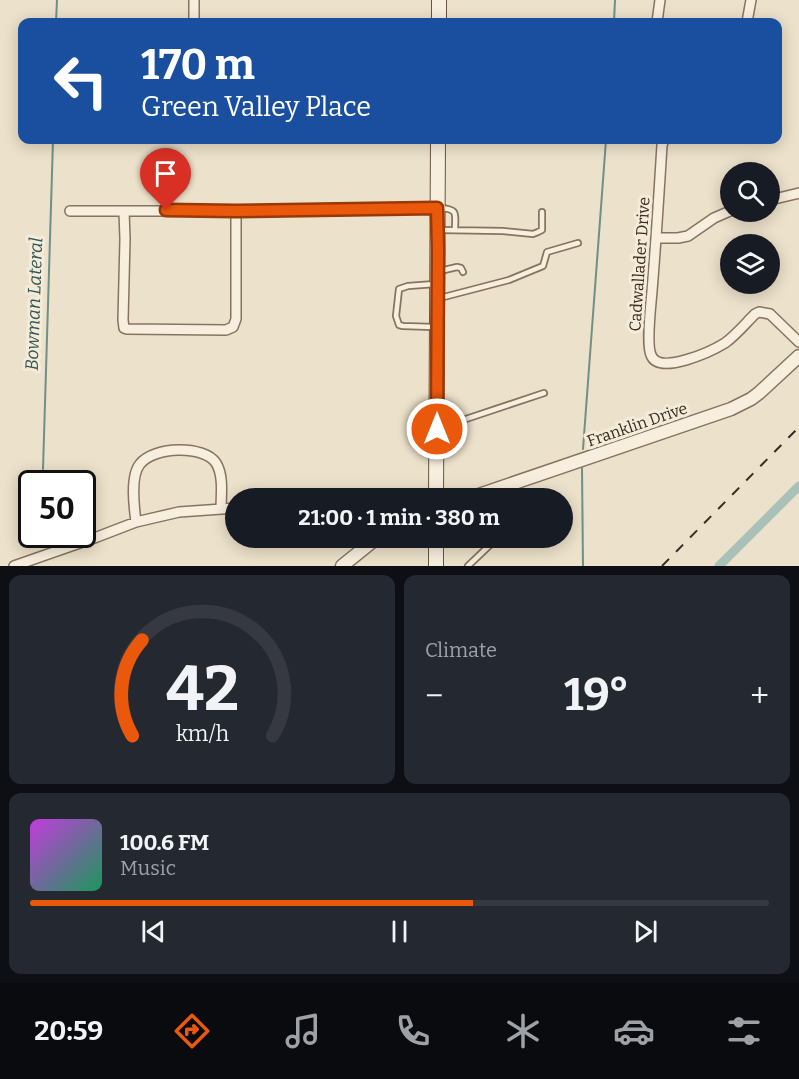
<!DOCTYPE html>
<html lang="en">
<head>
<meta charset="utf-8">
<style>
  body { margin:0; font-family:Bitter,serif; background:#242831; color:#f1f3f6; height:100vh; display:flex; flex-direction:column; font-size:22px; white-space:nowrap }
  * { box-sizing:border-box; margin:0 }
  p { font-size:20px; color:#9ea1a6 }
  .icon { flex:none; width:33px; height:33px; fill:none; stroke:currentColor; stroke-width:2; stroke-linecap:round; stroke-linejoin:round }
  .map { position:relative; height:566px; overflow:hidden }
  .panel { display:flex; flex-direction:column; gap:9px; padding:9px; background:#0d0f14; flex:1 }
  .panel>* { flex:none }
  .banner { position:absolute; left:18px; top:18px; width:764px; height:126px; border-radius:12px; box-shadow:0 3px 15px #0003; background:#1a4fa0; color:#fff; overflow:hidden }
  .fabs { position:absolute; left:720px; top:162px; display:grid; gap:12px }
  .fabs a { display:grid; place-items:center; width:60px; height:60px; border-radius:50%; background:#171b24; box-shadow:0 3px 15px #0003; font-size:30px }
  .speed { position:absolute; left:18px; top:470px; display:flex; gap:12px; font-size:30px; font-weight:700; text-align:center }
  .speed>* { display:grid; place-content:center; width:78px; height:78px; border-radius:50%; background:#171b24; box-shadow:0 3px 15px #0003; line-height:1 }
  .speed .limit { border:3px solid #111; border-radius:9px; background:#fff; color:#111 }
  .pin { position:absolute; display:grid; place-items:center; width:51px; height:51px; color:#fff; margin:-62px -26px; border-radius:50% 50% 50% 0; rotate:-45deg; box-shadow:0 0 6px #0007 }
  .pin .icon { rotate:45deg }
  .me { position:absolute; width:66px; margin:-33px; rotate:0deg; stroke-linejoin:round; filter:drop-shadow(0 0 4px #0008) }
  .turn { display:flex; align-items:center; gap:21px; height:126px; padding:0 24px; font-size:27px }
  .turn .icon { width:78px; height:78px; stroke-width:2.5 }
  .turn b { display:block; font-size:42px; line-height:51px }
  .big { font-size:45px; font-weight:700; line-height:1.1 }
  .panel .tile { flex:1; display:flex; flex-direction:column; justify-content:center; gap:9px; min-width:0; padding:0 21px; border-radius:12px; background:#242831 }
  .panel .dial { align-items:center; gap:0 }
  .dial svg { height:156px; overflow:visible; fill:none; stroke:#363941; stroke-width:7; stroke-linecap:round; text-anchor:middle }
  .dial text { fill:#f1f3f6; stroke:none }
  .song { display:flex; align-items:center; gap:18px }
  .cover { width:72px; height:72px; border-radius:9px; background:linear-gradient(135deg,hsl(290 70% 55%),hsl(150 70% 35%)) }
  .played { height:6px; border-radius:3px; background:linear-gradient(90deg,#ea580c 60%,#363941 60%) }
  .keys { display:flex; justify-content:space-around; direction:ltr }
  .heat { display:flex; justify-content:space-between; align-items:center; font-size:33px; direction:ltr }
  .panel .tiles { flex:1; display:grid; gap:9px; grid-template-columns:1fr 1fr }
  .tile:last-child { grid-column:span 2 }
  .trip { position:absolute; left:225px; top:488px; width:348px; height:60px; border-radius:30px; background:#171b24; box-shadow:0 3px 15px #0003; font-weight:700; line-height:60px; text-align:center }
  .tabs { display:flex; height:96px; justify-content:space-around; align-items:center; background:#090b0e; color:#9ea1a6 }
  .tabs .icon { width:42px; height:42px }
  .tabs .selected { color:#ea580c }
  .tabs b { font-size:27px; color:#f1f3f6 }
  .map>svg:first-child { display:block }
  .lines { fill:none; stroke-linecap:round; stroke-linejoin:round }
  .stream { stroke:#718f86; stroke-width:2 }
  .canal { stroke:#aac1b9; stroke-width:9 }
  .service-casing { stroke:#877460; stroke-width:8 }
  .minor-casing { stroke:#877460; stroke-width:12 }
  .tertiary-casing { stroke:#877460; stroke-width:15 }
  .secondary-casing { stroke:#695543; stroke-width:16 }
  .service { stroke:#f7eedd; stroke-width:4.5 }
  .minor { stroke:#f7eedd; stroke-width:9 }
  .tertiary { stroke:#f7eedd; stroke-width:12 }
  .secondary { stroke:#f7eedd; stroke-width:14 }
  .rail { stroke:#392c22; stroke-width:2; stroke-dasharray:10 10; stroke-linecap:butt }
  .route-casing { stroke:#983908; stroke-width:15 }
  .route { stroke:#ea580c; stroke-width:10 }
  .labels { text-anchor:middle; stroke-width:6; stroke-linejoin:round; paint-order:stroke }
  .street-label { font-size:16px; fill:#392c22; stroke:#f4ebd9 }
  .water-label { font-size:18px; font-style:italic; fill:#335754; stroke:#f4ebd9 }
</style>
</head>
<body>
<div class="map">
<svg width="799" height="566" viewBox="0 0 799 566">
  <rect width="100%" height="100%" fill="#ece1ca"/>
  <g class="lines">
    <path class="stream" d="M56,22L57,0
      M614,22L615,0
      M583,449L606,140
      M582,468L583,566
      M43,469L53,140"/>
    <path class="canal" d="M719,566L799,486"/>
    <g class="service-casing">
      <path id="service" d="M440,208C459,209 455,214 455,230
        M441,230L503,231L533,234L538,232L542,230V212
        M440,271L457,267L461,268L463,272
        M440,298L509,280L543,266L547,252L578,243
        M434,327L403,326L399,325L396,316L399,289L408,286L435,284
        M439,428L544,393
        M468,566L491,544V537"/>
    </g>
    <g class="minor-casing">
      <path id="minor" d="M194,0V22
        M657,22L660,0
        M747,22L751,0
        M664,140L662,145C659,194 656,242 652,291C651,304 646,344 651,355C659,376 712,351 725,343C736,335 745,324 755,314L759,312L770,314L799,342
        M770,200L799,193
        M70,211H236L437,208
        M124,211L125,239L123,320L124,328L127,329L226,330L233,327L236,319V211
        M656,238H678L688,236L714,218L730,211
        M136,522C134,507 130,476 140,464C154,446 204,445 216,463C224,476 221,495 221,509
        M14,566L97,537L136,522L179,512L236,508"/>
    </g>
    <g class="tertiary-casing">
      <path id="tertiary" d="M470,498L731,409L751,399L759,393L799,356
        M342,566L378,537"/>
    </g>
    <g class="secondary-casing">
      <path id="secondary" d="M439,22V0
        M436,498L438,140
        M436,566V537"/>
    </g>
    <use href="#service" class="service"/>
    <use href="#minor" class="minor"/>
    <use href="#tertiary" class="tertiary"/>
    <use href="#secondary" class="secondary"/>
    <path class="rail" d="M662,566L799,427"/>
  </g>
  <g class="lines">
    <g class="route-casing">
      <path id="route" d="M166,210L236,211L437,208L438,249L437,429"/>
    </g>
    <use href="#route" class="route"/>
  </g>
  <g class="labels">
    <g class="street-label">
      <text transform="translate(639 264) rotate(-86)" y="6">Cadwallader Drive</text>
      <text transform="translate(637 424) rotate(-19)" y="6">Franklin Drive</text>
    </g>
    <g class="water-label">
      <text transform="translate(34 304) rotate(-88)" y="6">Bowman Lateral</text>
    </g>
  </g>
</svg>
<div class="fabs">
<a><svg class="icon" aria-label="search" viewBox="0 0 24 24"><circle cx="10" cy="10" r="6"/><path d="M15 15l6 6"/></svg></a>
<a><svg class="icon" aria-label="layers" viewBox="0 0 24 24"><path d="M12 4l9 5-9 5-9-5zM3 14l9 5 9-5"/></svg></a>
</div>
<div class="speed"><div class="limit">50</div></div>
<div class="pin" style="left:166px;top:210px;background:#d93025"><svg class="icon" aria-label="arrive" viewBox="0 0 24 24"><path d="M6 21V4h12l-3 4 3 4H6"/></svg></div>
<svg class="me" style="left:437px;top:429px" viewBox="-20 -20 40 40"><circle r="17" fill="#ea580c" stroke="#fff" stroke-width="3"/><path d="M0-11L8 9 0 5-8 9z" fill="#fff"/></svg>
<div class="trip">21:00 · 1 min · 380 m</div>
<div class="banner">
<div class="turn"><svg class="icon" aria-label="left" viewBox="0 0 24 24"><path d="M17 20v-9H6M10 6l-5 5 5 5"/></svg><div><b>170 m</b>Green Valley Place</div></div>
</div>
</div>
<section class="panel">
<div class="tiles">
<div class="tile dial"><svg viewBox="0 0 100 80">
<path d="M14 69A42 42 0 1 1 86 69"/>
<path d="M14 69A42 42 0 0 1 19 20" stroke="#ea580c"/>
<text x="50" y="56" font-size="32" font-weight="700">42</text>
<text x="50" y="72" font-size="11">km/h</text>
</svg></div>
<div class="tile"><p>Climate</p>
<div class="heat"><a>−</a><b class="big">19°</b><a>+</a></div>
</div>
<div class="tile">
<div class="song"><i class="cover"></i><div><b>100.6 FM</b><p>Music</p></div></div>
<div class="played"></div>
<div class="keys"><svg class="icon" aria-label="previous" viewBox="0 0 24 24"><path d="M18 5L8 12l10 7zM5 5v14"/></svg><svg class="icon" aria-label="pause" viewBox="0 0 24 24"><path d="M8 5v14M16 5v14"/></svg><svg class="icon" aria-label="next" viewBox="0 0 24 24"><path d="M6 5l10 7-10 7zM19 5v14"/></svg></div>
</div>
</div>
</section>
<nav class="tabs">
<b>20:59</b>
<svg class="icon selected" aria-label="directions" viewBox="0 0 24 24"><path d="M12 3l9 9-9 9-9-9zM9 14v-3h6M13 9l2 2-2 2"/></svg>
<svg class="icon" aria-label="music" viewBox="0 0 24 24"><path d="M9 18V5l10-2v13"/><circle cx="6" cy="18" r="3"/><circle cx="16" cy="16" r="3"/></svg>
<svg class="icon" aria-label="phone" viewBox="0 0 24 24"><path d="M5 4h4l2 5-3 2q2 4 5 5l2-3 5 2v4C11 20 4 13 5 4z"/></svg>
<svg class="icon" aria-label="climate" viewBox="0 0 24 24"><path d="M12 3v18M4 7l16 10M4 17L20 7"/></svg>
<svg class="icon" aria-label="car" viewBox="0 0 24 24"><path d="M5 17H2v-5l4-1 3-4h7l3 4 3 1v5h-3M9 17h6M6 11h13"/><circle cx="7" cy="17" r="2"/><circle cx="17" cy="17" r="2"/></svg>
<svg class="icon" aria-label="filters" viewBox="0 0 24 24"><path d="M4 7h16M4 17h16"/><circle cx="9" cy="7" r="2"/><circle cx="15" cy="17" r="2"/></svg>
</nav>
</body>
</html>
